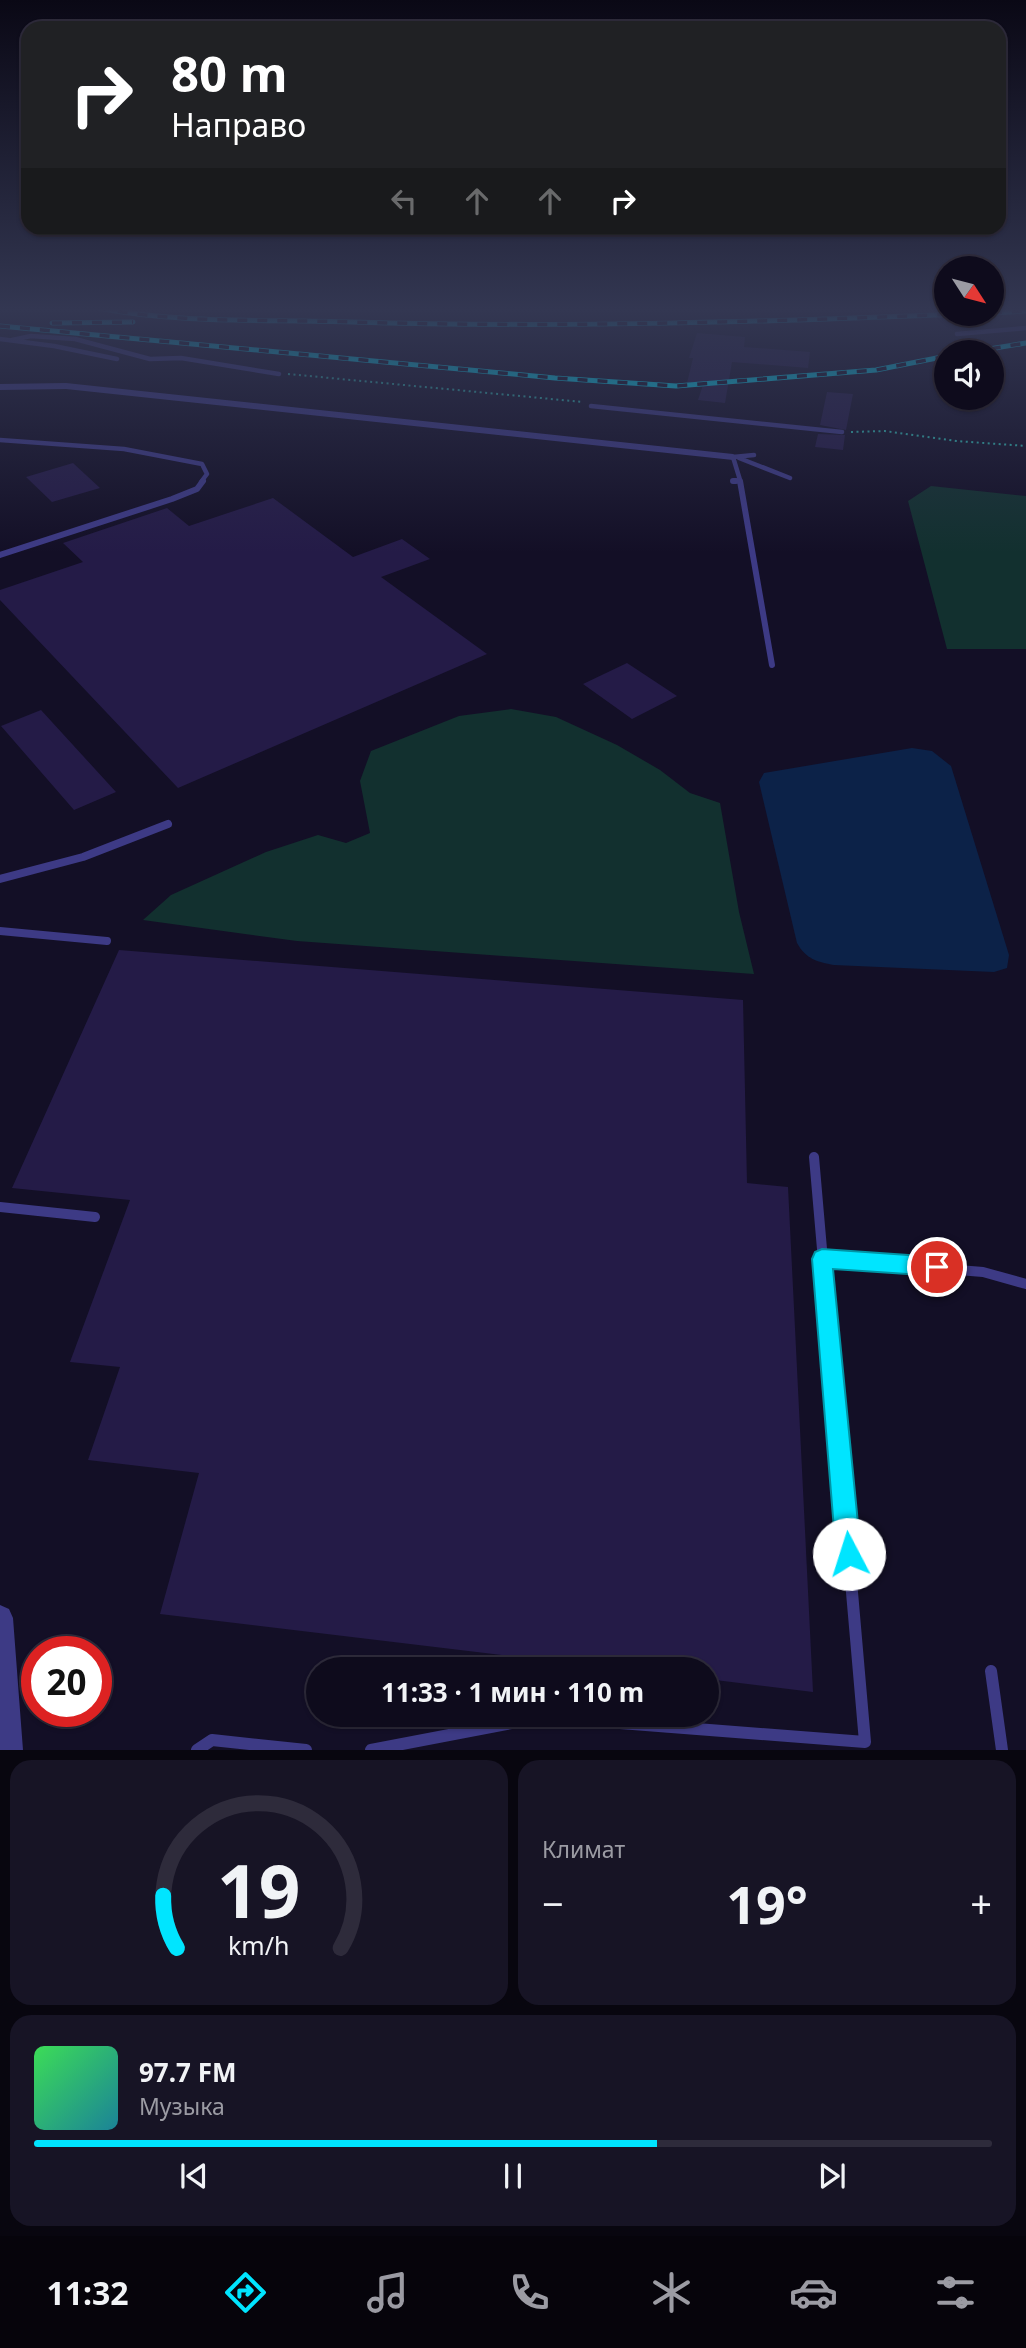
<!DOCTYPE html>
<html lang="ru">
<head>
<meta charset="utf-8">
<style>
  body { margin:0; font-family:"Noto Sans",sans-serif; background:#171425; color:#f1f3f6; height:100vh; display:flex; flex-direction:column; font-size:26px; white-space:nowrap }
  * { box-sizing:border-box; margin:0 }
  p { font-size:23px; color:#9b9ba3 }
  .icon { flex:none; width:38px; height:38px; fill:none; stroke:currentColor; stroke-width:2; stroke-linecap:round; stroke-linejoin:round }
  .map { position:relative; height:1750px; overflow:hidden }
  .side { display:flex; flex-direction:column; gap:10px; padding:10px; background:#08060f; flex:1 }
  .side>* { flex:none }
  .guide { position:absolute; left:21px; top:21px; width:985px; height:214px; border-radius:21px; box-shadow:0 2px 5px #0004,0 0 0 2px #2e2b3b; background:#202124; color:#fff; overflow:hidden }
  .needle { width:46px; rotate:126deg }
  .fabs { position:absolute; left:934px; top:256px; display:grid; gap:14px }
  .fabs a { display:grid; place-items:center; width:70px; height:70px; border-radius:50%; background:#0e0b1c; box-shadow:0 2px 5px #0004,0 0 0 2px #2e2b3b; font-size:35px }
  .speed { position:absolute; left:21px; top:1636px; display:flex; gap:14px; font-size:35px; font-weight:700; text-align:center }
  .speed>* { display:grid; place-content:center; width:91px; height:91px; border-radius:50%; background:#0e0b1c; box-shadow:0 2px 5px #0004,0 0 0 2px #2e2b3b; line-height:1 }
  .speed .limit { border:10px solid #d22; background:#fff; color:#111 }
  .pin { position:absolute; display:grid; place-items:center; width:60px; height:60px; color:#fff; margin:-30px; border:4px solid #fff; border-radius:50%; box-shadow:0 2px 7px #0007 }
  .me { position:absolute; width:77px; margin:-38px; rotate:355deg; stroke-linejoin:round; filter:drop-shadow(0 0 5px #0008) }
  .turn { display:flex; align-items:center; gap:24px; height:147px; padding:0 35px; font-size:32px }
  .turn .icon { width:91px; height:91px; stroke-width:2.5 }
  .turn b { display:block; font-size:49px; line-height:60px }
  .lanes { display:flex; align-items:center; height:66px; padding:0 35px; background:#0003; justify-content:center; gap:35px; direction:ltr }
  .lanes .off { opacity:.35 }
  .big { font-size:52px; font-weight:700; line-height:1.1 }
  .side .widget { flex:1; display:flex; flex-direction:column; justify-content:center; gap:10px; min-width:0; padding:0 24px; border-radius:21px; background:#171425 }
  .side .dial { align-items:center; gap:0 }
  .dial svg { height:182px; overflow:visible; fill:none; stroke:#2e2b3b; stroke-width:7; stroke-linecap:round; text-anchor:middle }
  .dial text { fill:#f1f3f6; stroke:none }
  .song { display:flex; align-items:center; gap:21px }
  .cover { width:84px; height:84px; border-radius:10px; background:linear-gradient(135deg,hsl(130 70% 55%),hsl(190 70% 35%)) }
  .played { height:7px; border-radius:4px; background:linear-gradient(90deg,#00e5ff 65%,#2e2b3b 65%) }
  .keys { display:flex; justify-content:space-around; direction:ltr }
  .heat { display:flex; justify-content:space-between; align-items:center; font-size:38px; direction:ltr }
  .side .tiles { flex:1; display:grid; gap:10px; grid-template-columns:1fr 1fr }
  .widget:last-child { grid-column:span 2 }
  .trip { position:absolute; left:306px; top:1657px; width:413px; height:70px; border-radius:35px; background:#0e0b1c; box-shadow:0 2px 5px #0004,0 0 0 2px #2e2b3b; font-weight:700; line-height:70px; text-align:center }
  .dock { display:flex; height:112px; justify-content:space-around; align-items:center; background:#06040b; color:#9b9ba3 }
  .dock .icon { width:49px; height:49px }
  .dock .active { color:#00e5ff }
  .dock b { font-size:32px; color:#f1f3f6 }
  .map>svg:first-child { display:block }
  .green { fill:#12302f }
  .water { fill:#0c2248 }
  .building { fill:#241b47 }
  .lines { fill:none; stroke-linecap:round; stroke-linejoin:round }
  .path { stroke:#2fb8b0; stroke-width:2; stroke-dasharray:2 3.5; stroke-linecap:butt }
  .service-far4 { stroke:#3d3a85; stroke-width:4.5 }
  .service-far3 { stroke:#3d3a85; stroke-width:6 }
  .service-far2 { stroke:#3d3a85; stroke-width:8 }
  .service-far1 { stroke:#3d3a85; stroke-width:10 }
  .service { stroke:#3d3a85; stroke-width:12 }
  .minor { fill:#3d3a85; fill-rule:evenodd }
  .rail-casing { stroke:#00e5ff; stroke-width:5 }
  .rail { stroke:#130f26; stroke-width:3.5; stroke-dasharray:10; stroke-linecap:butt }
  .route { fill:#00e5ff; stroke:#0095a6; stroke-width:2 }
</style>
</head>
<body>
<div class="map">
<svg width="1026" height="1750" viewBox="0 0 1026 1750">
  <rect width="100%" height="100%" fill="#130f26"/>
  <path class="green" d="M931,486L1026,496V649H947L908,501Z
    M511,709L556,717L617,745L660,770L690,793L720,803L739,912L754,974L297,941L143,920L171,895L266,852L318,835L346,843L370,833L360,781L371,751L459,716Z"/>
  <path class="water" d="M912,748L932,751L951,766L1009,955L1007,968L994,972L834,965C817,962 806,959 797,943L759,782L764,773Z"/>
  <path class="building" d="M697,333L745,337L744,347L810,352L808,368L732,362L725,403L698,400L704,382L687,383L693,358H689Z
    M827,392L853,394L846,430L820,425Z
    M818,434L845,435L843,450L815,447Z
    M73,463L100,488L52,502L26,477Z
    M273,498L353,557L402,539L430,559L381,577L487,654L178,788L0,600V590L83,562L63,543L167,508L189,526Z
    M627,663L677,696L632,719L583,684Z
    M41,710L116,792L74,810L1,726Z
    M119,950L743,1000L747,1183L788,1187L813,1692L707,1679V1670H626L160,1614L199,1473L88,1460L120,1367L70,1362L130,1200L12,1188Z"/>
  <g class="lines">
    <path class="path" d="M288,374L583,402
      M851,432L885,431L956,441L1026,446"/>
    <path class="service-far4" d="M957,334L1026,328
      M0,339L54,346L117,359
      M12,340L31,336L75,339L150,359L181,358L279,374
      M591,406L842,432
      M0,440L124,449L202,464L207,474L201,482
      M739,458L790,478
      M733,481L740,480L733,457L754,455"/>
    <path class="service-far3" d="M733,481H736
      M740,481L772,665
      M0,555L172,499L197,489L203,481"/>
    <path class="service-far2" d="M0,879L83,857L168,824
      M0,931L107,941"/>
    <path class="service-far1" d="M814,1157L828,1318
      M0,1207L95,1217
      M822,1259L983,1272L1026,1284"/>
    <path class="service" d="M991,1671L1002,1750
      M197,1750L212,1740L306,1750
      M371,1750L543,1717L865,1742L828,1316"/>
    <path class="minor" d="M66,383L733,454L738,457L733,460L66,389L0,390V384Z
      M0,1605L9,1609L13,1618L23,1750H0Z"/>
    <g class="rail-casing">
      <path id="rail" d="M98,308C182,324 267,319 352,322C562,328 772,322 982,313
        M992,313L1026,311
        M52,323L133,322
        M0,326L555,378L676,386L876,370L947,356
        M971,352L1026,343"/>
    </g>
    <use href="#rail" class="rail"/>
  </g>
  <linearGradient id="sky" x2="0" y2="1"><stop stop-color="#0a0815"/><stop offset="0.56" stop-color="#333752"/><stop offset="1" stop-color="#333752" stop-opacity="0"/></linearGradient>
  <rect width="1026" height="553" fill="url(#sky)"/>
  <path class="route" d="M822,1249L937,1257L944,1260L947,1267L944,1273L937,1276L833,1269L861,1554L857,1563L849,1566L840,1563L836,1554L812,1259L815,1252Z"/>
</svg>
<div class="fabs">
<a><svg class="needle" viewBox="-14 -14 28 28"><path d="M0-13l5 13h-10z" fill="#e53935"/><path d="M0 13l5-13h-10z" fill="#9b9ba3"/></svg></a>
<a><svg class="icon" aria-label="sound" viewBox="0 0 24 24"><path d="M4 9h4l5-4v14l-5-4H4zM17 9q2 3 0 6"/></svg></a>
</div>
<div class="speed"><div class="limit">20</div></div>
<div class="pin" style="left:937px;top:1267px;background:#d93025"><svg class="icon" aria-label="arrive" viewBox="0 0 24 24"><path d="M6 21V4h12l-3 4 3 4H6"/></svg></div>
<svg class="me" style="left:849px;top:1554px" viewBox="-20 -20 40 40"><circle r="19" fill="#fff"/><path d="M0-13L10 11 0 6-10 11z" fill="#00e5ff"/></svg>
<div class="trip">11:33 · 1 мин · 110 m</div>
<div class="guide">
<div class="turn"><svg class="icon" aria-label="right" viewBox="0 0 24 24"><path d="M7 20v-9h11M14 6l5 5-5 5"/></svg><div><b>80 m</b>Направо</div></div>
<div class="lanes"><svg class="icon off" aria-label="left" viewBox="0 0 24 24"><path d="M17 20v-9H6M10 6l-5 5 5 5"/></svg><svg class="icon off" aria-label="ahead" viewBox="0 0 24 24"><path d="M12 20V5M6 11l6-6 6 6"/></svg><svg class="icon off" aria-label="ahead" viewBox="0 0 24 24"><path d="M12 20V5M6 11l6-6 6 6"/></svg><svg class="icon" aria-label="right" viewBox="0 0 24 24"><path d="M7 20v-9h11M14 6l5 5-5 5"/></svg></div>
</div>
</div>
<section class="side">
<div class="tiles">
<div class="widget dial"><svg viewBox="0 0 100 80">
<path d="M14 69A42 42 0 1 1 86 69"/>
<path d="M14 69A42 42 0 0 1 8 46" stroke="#00e5ff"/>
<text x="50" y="56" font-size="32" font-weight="700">19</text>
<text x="50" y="72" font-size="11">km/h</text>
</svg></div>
<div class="widget"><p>Климат</p>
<div class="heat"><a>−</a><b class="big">19°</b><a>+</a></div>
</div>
<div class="widget">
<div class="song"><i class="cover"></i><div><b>97.7 FM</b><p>Музыка</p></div></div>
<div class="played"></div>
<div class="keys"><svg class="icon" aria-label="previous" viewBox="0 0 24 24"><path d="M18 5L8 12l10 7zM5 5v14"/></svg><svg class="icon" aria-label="pause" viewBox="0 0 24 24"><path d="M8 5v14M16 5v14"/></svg><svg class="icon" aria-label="next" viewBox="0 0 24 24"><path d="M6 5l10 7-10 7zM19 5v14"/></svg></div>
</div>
</div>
</section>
<nav class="dock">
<b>11:32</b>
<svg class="icon active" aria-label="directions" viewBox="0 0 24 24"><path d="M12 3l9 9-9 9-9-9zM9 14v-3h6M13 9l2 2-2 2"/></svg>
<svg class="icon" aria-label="music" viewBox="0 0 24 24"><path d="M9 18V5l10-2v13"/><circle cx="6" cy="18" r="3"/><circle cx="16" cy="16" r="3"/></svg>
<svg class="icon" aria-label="phone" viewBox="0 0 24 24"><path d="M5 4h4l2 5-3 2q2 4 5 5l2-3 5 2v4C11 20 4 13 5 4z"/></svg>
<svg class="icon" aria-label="climate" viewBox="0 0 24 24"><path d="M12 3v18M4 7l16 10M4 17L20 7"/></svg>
<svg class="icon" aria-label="car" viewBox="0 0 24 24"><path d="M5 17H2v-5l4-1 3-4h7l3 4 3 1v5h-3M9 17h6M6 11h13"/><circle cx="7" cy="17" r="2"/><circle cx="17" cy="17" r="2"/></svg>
<svg class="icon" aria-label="filters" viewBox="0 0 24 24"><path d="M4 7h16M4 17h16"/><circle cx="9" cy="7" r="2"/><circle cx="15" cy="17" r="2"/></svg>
</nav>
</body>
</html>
